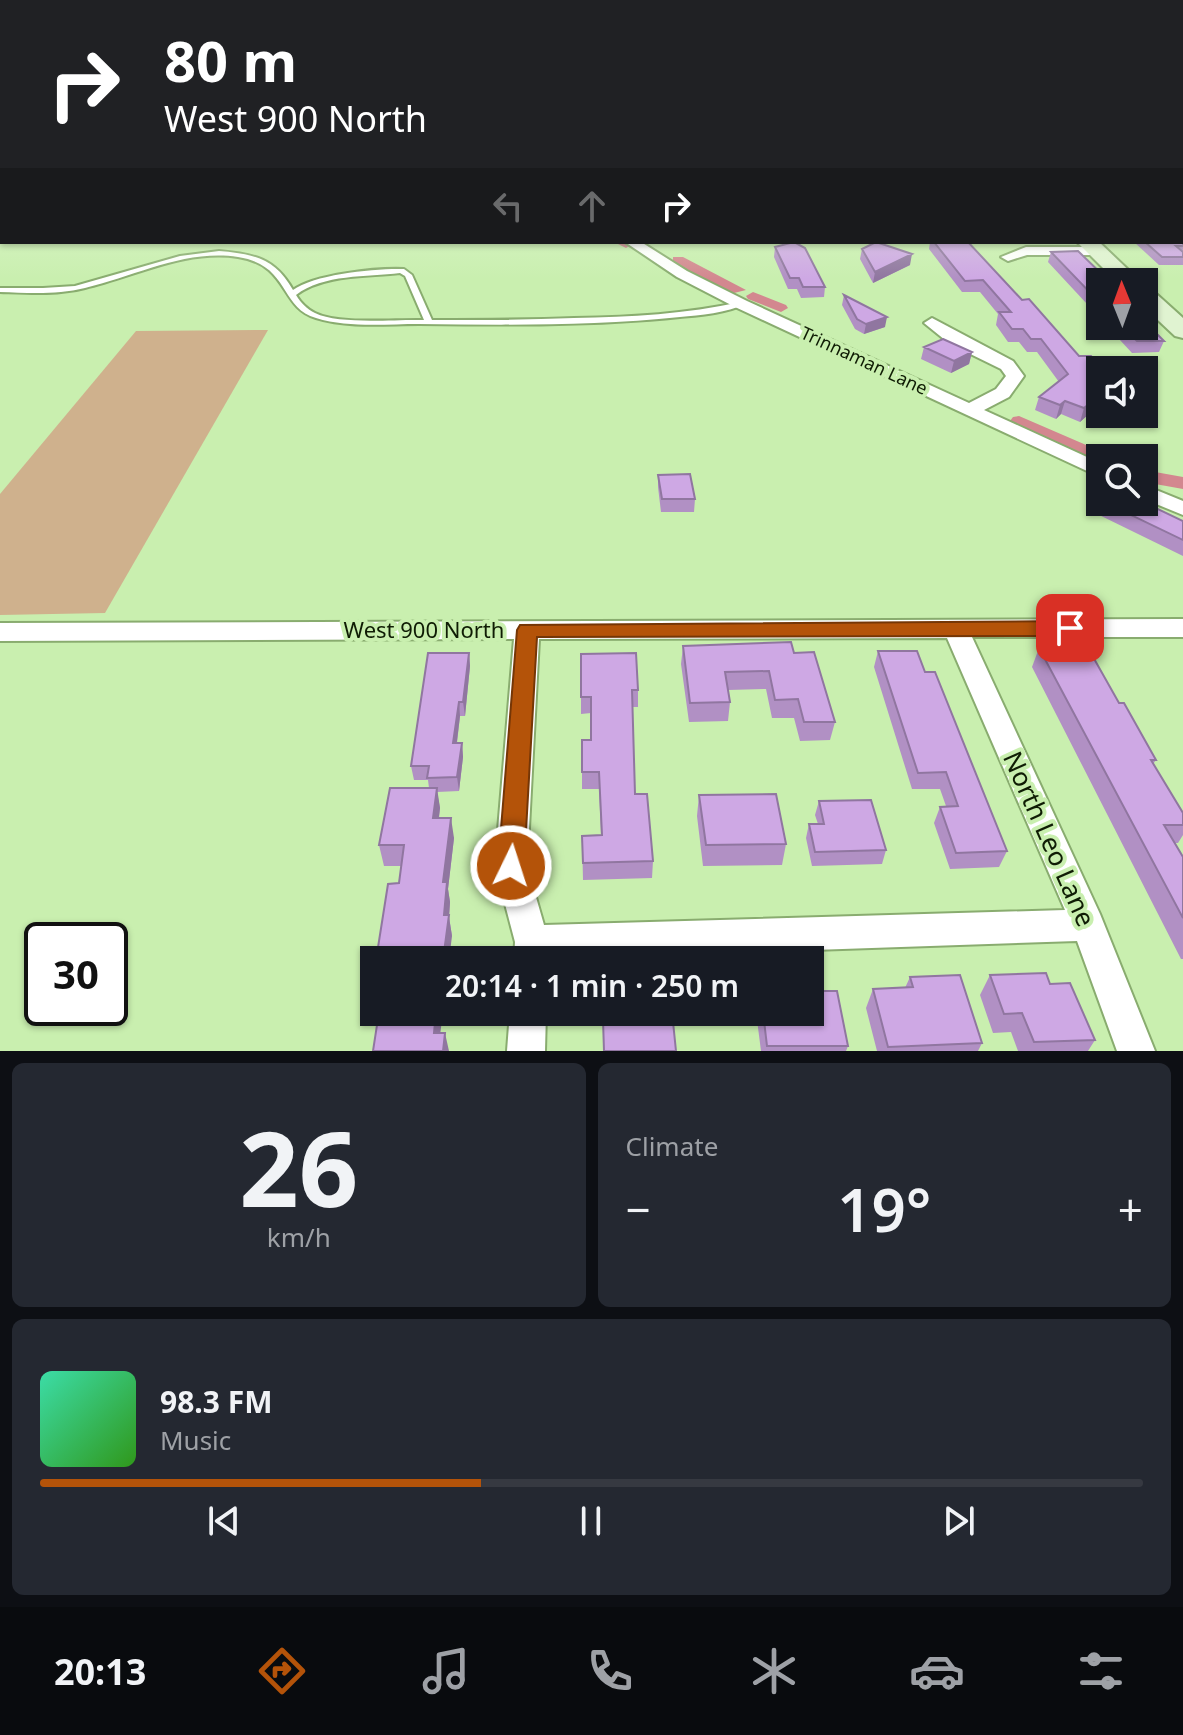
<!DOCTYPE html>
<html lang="en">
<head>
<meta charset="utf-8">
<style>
  body { margin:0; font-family:"Noto Sans",sans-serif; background:#242831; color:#f1f3f6; height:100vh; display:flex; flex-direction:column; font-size:30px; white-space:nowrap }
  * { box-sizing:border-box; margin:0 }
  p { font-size:26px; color:#9ea1a6 }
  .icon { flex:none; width:44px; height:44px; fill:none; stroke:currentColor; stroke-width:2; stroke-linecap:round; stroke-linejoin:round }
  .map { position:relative; height:1051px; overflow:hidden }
  .sheet { display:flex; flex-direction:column; gap:12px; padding:12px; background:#0d0f14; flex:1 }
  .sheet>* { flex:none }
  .top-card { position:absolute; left:0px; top:0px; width:1184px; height:244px; box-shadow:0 2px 6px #0004; background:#202124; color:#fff; overflow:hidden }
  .needle { width:52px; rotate:359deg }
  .buttons { position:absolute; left:1086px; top:268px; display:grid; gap:16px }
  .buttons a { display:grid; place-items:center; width:72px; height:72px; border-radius:0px; background:#171b24; box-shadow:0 2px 6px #0004; font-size:40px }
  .speed { position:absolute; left:24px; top:922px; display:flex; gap:16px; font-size:40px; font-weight:700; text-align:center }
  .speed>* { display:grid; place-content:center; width:104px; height:104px; border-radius:50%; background:#171b24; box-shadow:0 2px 6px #0004; line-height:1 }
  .speed .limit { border:4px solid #111; border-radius:12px; background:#fff; color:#111 }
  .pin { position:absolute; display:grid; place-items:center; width:68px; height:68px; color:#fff; margin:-34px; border-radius:16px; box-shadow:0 4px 12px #0006 }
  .me { position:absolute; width:88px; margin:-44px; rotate:4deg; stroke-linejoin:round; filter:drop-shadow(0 0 6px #0008) }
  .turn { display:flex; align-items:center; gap:28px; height:168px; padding:0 32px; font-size:36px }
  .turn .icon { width:104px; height:104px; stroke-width:2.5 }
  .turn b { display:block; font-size:56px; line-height:68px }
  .lanes { display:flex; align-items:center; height:76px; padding:0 32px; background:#0003; justify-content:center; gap:40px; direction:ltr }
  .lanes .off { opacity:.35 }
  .big { font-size:60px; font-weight:600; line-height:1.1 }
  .sheet .widget { flex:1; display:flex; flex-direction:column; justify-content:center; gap:12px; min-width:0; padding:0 28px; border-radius:12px; background:#242831 }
  .sheet .dial { align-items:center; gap:0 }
  .dial b { font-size:104px; line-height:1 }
  .song { display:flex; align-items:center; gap:24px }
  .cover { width:96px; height:96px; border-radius:12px; background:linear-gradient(135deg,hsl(160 70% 55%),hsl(110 70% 35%)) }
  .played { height:8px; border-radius:4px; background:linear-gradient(90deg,#b45309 40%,#363941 40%) }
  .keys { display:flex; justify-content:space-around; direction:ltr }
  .heat { display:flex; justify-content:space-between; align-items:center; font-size:44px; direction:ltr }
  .sheet .tiles { flex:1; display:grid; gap:12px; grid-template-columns:1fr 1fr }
  .widget:last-child { grid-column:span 2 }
  .trip { position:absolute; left:360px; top:946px; width:464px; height:80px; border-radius:0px; background:#171b24; box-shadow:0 2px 6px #0004; font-weight:600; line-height:80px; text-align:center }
  .menu { display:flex; height:128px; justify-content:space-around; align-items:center; background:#090b0e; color:#9ea1a6 }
  .menu .icon { width:56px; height:56px }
  .menu .on { color:#b45309 }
  .menu b { font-size:36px; color:#f1f3f6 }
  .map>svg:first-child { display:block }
  .green { fill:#cfb18d }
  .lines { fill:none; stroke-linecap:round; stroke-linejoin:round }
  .canal { fill:#d3878f; fill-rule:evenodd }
  .service-casing { stroke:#89ac6f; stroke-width:4 }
  .minor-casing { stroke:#89ac6f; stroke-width:4 }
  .secondary-casing { stroke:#89ac6f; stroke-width:4 }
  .service { fill:#fff; fill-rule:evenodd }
  .minor { fill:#fff; fill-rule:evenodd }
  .secondary { fill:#e0f3d1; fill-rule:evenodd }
  .wall { fill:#b190c4 }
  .shaded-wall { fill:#9076a0 }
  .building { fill:#cea8e4; stroke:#9076a0; stroke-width:2 }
  .route { fill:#b45309; stroke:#753606; stroke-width:2 }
  .labels { text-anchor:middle; stroke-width:8; stroke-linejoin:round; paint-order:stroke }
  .far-street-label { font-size:18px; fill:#0f1c04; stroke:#c9efaf }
  .street-label { font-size:22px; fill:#0f1c04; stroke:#c9efaf }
  .near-street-label { font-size:26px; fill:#0f1c04; stroke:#c9efaf }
</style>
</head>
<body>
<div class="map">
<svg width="1183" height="1051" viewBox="0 0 1183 1051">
  <rect width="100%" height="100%" fill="#c9efaf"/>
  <path class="green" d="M268,330L105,613L0,615V494L136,331Z"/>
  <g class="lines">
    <path class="canal" d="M614,242H631L632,244L626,248Z
      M673,257H683L746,290L734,293L673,263Z
      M753,292L786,305L788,308L781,312L748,299L746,296Z
      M1019,416L1107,454L1110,458H1100V463L1095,462L1013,425L1010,421L1013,417Z
      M1144,470L1183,477V489L1144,482Z"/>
    <g class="service-casing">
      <path id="service" d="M219,251C254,254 275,258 293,290C314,274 377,268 404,269L412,275L432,320C479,320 527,320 574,318C631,317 686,314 741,302L745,304C727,313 700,315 680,317C594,326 505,325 419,324C385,324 348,328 316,318C279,307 290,265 238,257C185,249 136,276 85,288C57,295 28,293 0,292V288H43L75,286L180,256ZM400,273L405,276L424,320C395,319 339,325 315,313C307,309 301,303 296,295C323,274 367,277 400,273Z"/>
    </g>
    <g class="minor-casing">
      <path id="minor" d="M0,141H2V147H0Z
        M0,177H2V185H0Z
        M1182,179H1183V187H1182Z
        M625,242H641L687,271L747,301L969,403L996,389L1006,376L1001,369L950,344L924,323L932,318L1013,361L1024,376L1009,397L984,410L1100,463V477L735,307L677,277Z
        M1026,247H1096L1103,251L1096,255H1027L1008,261L1001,257Z
        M1144,485L1183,501V515L1144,499Z
        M1183,619V637H972L1100,914L1155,1051H1117L1077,941L514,960L515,942L495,866L514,639L0,641V623ZM947,638L1065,910L544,925L527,866L539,639Z
        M510,1012H546L545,1051H507Z"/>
    </g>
    <g class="secondary-casing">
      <path id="secondary" d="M1182,159H1183V169H1182Z
        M1077,242H1099L1141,282H1117Z
        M1144,288L1152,290L1183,318V338L1175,336L1144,307Z"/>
    </g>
    <use href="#service" class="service"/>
    <use href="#minor" class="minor"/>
    <use href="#secondary" class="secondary"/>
  </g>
  <path class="wall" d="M1183,229V265H1159L1134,242H1182Z
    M930,242H968L1022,300L1079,356L1100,370V404L1080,422L1061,414L1056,419L1035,410L1039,397L1059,382L1037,352H1027L1019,342H1008L996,325L998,314L980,292H962L929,249Z
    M775,247L825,287L824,297L801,298L797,289H788L774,257Z
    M862,249L910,265L873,283L860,259Z
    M1051,252L1100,282V318L1048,262Z
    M844,295L885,327L864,334L855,329L842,305Z
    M1107,326H1144L1164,341L1159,352L1132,353Z
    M924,347L972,352L969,364L951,373L921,359Z
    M658,475L695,499L694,512H661L658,487Z
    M1100,495V502H1143L1183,521V556L1091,511L1096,498Z
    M683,646L794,653L835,722L830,740L800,741L794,718H772L766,689L728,690L730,702L728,721L689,722L681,664Z
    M1039,648L1119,703L1156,760L1153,764L1183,813V835L1178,843H1175L1183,857V959H1181L1032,667Z
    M878,651L925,672L1007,851L999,867L950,869L934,823L940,807L946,806L940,789H912L874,667Z
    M469,653L470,666L465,716H460L457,743H462L463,757L459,791L437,792L440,808L439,818L454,838L448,889L450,902L449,917L452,936L399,883L401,866H384L379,845L429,788L428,780H414L411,766Z
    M581,654L638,690V707H632L635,794L653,861L652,878L583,880L582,836L601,835L599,789H582V740H591V713L581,714Z
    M699,795L786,844L782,865L703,866L697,816Z
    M819,801L886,850L882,864L812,866L806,838L809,824H818L815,815Z
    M990,975L1095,1040L1088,1051H1018L1011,1032L993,1033L980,995Z
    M910,977L982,1043L978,1051H877L866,1008L873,989L905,988Z
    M815,991L848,1046L846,1051H761L756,1012H810Z"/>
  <path class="shaded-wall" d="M912,254L910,265L873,283L875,272Z
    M887,317L885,327L864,334L866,324Z
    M972,352L969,364L951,373L954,361Z
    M1100,395V404L1080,422L1084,408Z
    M1065,401L1061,414L1056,419L1060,405Z
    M469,653L470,666L465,716L463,702Z
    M459,702L460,716L455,757L453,743Z
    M462,743L463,757L459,791L457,777Z
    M437,788L440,808L436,839L433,818Z
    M451,818L454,838L448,889L450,902L449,917L452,936L449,960H443V882Z
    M436,1012H443L438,1051L434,1033Z
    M445,1033L449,1051H443Z"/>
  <path class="building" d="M1182,229L1183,246H1176L1183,252V257H1162L1145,242H1182Z
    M794,242L805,248L825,287H803L799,278H790L775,247Z
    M876,242L912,254L875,272L862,249Z
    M934,242H968L1022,300L1029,299L1079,356H1091L1103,370H1100V395L1084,408L1065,401L1060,405L1039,397L1068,374L1041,339H1031L1023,329H1012L999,312H1011L983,280L965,281Z
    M1078,251L1110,282H1100V303L1051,252Z
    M844,295L887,317L866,324L857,319Z
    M1144,321L1164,341H1137L1122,326H1144Z
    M943,339L972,352L954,361L924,347Z
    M690,474L695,499H662L658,475Z
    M1104,502H1143L1183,521V540Z
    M791,642L794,653L814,652L835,722H804L798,699L775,700L769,671L725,672L730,702L690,703L683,646Z
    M1039,648H1088L1119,703H1124L1156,760H1151L1183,813V825H1164L1183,857V918Z
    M878,651H917L925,672H935L1007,851L956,853L940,807L958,806L946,772L918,773Z
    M428,653H469L463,702H459L453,743H462L457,777L427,778L429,766H411Z
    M636,653L638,690H632L635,794H647L653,861L583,863L582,836L602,835L599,772H582V740H591V697H581V654Z
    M390,788H437L433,818H451L443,882H447L444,915H449L443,960H376L388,884L399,883L404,845H379Z
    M776,794L786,844L706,845L699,795Z
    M871,800L886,850L815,852L809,824H824L819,801Z
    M1046,973L1050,984L1070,983L1095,1040L1034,1042L1022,1013L1004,1014L990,975Z
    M960,975L982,1043L888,1047L873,989L913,987L910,977Z
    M810,984H814L815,991H837L848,1046H767L763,1012H810Z
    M379,1012H436L434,1033H445L443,1051H373Z
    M618,1012H672L676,1051H604L603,1020H619Z"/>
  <linearGradient id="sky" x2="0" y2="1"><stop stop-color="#9fa2c4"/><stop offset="0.47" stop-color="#e7f8db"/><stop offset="1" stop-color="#e7f8db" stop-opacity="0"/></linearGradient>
  <rect width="1183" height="279" fill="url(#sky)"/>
  <path class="route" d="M1070,621L1077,623L1080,628L1077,634L1070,636L537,637L524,866L520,874L511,877L501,874L498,866L517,630L520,625Z"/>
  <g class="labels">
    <g class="far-street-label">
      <text transform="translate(864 361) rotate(25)" y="6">Trinnaman Lane</text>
    </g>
    <g class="street-label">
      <text x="424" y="638">West 900 North</text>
    </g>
    <g class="near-street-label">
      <text transform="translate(1049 839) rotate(66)" y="9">North Leo Lane</text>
    </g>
  </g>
</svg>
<div class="buttons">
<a><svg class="needle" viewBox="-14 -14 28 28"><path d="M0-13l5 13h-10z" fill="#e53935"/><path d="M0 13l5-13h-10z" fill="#9ea1a6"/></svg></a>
<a><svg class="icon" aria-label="sound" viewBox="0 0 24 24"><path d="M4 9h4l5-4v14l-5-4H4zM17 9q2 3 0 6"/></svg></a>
<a><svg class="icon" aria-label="search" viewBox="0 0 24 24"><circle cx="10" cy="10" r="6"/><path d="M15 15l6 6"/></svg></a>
</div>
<div class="speed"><div class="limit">30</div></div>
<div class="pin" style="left:1070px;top:628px;background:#d93025"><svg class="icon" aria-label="arrive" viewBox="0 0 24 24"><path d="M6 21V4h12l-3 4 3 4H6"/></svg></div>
<svg class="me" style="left:511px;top:866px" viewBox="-20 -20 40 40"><circle r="17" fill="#b45309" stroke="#fff" stroke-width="3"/><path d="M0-11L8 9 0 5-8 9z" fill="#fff"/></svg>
<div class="trip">20:14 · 1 min · 250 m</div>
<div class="top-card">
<div class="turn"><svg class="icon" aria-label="right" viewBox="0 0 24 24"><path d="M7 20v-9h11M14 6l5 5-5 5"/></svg><div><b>80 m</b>West 900 North</div></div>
<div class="lanes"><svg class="icon off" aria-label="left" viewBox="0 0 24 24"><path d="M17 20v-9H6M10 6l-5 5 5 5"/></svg><svg class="icon off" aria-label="ahead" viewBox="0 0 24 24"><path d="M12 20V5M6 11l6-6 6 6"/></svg><svg class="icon" aria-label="right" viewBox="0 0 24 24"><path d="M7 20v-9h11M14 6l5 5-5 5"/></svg></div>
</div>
</div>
<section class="sheet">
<div class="tiles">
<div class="widget dial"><b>26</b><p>km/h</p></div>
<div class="widget"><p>Climate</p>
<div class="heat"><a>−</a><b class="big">19°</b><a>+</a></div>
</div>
<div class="widget">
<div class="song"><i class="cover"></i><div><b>98.3 FM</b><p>Music</p></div></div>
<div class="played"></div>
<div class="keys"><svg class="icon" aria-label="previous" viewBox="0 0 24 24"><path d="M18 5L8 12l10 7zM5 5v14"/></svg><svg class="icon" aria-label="pause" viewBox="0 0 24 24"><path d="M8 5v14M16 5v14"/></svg><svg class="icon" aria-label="next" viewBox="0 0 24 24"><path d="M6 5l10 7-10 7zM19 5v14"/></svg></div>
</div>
</div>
</section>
<nav class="menu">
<b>20:13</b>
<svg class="icon on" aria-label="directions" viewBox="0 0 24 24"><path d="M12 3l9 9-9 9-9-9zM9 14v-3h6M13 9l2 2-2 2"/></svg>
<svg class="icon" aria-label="music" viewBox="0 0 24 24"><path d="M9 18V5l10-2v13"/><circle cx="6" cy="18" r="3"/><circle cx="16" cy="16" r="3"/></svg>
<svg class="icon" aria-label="phone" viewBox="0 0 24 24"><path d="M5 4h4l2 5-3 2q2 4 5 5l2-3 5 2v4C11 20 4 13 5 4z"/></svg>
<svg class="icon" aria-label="climate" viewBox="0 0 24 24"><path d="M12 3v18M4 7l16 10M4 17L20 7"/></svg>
<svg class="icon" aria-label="car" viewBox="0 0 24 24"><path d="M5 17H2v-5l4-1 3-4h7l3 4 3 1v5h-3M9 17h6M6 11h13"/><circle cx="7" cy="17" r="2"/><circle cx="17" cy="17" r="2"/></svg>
<svg class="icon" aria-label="filters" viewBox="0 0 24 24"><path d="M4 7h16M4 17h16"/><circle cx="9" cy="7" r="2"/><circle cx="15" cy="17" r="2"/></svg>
</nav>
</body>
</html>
